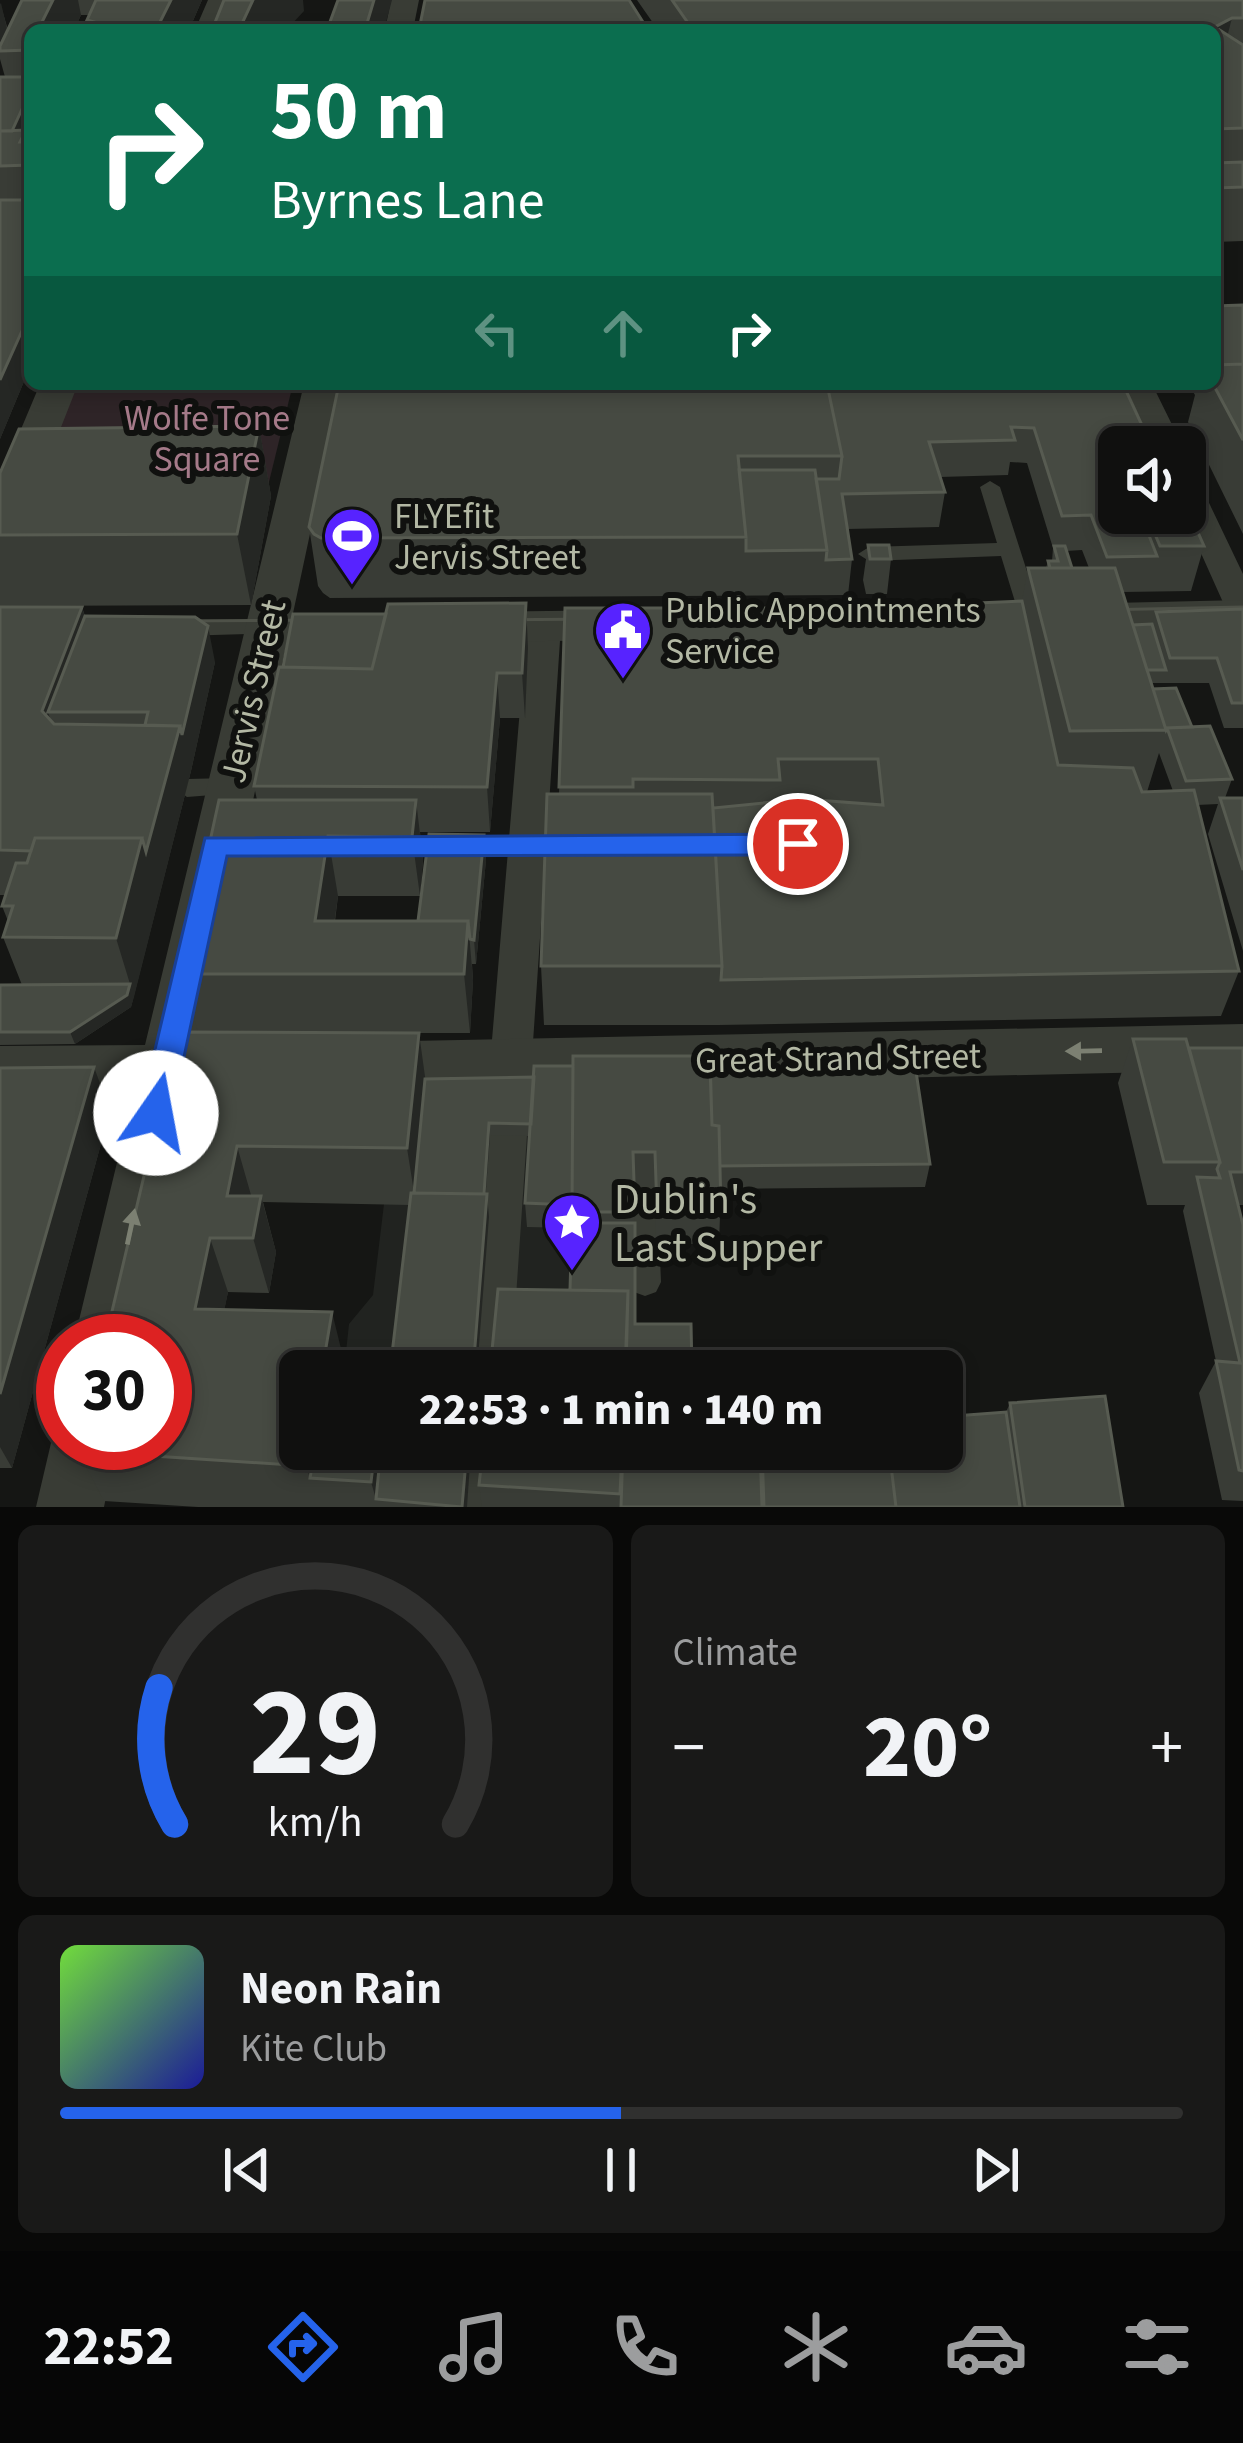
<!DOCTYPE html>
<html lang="en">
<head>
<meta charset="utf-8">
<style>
  body { margin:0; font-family:"Source Sans 3",sans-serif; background:#191918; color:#f1f3f6; height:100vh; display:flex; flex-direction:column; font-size:45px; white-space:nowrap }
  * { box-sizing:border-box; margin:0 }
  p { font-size:39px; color:#9c9d9e }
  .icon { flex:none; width:66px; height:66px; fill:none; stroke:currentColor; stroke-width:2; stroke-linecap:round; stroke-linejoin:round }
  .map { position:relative; height:1507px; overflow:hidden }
  .panel { display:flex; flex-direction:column; gap:18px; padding:18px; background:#090908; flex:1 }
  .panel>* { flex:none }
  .banner { position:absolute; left:24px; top:24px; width:1197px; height:366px; border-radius:18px; box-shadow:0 6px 18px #0003,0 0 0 3px #30302f; background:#0b6e4f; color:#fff; overflow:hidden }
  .fabs { position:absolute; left:1098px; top:426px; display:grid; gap:24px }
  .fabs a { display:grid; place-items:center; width:108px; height:108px; border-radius:18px; background:#10100f; box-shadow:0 6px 18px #0003,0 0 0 3px #30302f; font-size:60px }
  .speed { position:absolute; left:36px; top:1314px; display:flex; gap:24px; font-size:60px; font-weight:700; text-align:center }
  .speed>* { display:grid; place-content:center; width:156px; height:156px; border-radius:50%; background:#10100f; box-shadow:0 6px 18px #0003,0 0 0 3px #30302f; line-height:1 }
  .speed .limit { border:18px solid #d22; background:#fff; color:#111 }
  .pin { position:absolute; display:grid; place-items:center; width:102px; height:102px; color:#fff; margin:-51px; border:6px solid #fff; border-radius:50%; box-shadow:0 3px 12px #0007 }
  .me { position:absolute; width:132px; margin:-66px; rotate:12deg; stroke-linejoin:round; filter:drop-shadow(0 0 9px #0008) }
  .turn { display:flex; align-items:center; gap:42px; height:252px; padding:0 48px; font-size:54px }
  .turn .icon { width:156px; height:156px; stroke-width:2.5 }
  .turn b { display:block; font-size:84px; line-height:102px }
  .lanes { display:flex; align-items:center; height:114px; padding:0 48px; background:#0003; justify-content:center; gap:60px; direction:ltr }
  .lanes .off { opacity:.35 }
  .big { font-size:90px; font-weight:800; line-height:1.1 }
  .panel .tile { flex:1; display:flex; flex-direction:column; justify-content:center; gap:18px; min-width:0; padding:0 42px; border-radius:18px; background:#191918 }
  .panel .dial { align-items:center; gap:0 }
  .dial svg { height:312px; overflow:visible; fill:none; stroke:#30302f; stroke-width:7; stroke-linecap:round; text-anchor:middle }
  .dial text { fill:#f1f3f6; stroke:none }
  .song { display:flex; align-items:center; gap:36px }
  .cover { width:144px; height:144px; border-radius:18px; background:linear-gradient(135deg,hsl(100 70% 55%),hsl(240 70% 35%)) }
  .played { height:12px; border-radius:6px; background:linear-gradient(90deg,#2563eb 50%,#30302f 50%) }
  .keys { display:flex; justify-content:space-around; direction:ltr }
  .heat { display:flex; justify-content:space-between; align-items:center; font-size:66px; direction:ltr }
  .panel .tiles { flex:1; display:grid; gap:18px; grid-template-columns:1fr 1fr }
  .tile:last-child { grid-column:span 2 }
  .trip { position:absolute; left:279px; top:1350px; width:684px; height:120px; border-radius:18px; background:#10100f; box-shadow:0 6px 18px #0003,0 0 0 3px #30302f; font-weight:800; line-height:120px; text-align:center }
  .menu { display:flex; height:192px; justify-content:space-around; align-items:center; background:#060606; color:#9c9d9e }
  .menu .icon { width:84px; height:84px }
  .menu .active { color:#2563eb }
  .menu b { font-size:54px; color:#f1f3f6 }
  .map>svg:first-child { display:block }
  .built { fill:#212320 }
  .green { fill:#2e2427 }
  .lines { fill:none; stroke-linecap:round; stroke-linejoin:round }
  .service { fill:#393c35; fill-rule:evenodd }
  .pedestrian { fill:#393c35; fill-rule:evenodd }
  .minor { fill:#393c35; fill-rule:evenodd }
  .tram { stroke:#4e5148; stroke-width:3 }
  .wall { fill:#393c36; fill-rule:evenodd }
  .shaded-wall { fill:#252724 }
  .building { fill:#464a42; stroke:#575b51; stroke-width:3 }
  .oneway { fill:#7c8072 }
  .route { fill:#2563eb; stroke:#184099; stroke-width:3 }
  .labels { text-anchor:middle; stroke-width:12; stroke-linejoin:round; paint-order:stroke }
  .park-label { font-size:36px; fill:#a57a89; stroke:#10110f }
  .poi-label { font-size:36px; fill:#b3b8a4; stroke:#10110f; text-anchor:start }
  .street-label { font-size:36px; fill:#b3b8a4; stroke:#10110f }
  .near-poi-label { font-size:42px; fill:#b3b8a4; stroke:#10110f; text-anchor:start }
</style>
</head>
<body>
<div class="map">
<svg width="1243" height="1507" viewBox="0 0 1243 1507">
  <rect width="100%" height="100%" fill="#151614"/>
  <path class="built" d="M574,1079L627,1371H344L349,1324L373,1295L384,1204Z"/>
  <path class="green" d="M69,384H293L267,490L48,435Z"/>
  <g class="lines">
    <path class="service" d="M990,481L1000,487L1042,618L1039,623L1031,625L1020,618L1001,556L869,561L858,554L869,547L997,543L980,487Z
      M268,621L279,628L276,633L180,636L169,629L180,622Z
      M229,778L238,781L241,787L238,793L187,797L175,788L187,779Z
      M393,836H538L547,838L551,845L547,852L538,854H393L384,852L380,845L384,838Z
      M642,1173L653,1177L657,1186L661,1282L656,1292L645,1296L634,1292L629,1282L627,1186L631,1177Z"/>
    <path class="pedestrian" d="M1124,384H1152L1183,447H1153Z
      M1185,475L1200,484L1243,574V620L1231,617L1226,609L1183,513Z
      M544,615L556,618L561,626L530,1087L524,1100L509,1105L494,1100L488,1087L527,626L532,618Z
      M505,1116L520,1122L527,1135L511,1371H463L483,1135L490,1122Z
      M456,1449H506L502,1507H450Z"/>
    <path class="minor" d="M208,0H236L223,30H195Z
      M391,0H419L413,30H385Z
      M40,384H78L21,529L15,538L0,542V479Z
      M304,384H342L201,1044L236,1043L256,1050L264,1067L256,1084L236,1091H191L138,1341H74L134,1092L0,1094V1046L145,1045Z
      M1243,600V628L1068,632L1052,628L1046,618L1052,608L1068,604Z
      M626,610L642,615L648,625L642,635L626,640L462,642L446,637L440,627L446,617L462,612Z
      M1243,1024V1070L360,1090L340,1083L332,1066L340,1049L360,1042Z
      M63,1419V1443H117L104,1507H36L51,1443Z"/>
    <path class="tram" d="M1098,610L1243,607
      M492,620L600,619
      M168,621L324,620"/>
  </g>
  <path class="wall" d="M22,0H202L189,30H88L87,20L89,15H81L74,30H30V367L0,439V77H5L0,59V3L8,30Z
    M637,0H1243V241L1215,242V30H658Z
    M1243,304V534L1188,422L1195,395L1190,387L1191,384H1215Z
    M1123,384L1119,447L1185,513L1204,546L1191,591L1123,592L1133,625L1152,624L1156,612L1243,609V728H1224L1209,683H1151L1153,689L1192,727L1232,779L1225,798H1243V951L1208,834L1218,804L1197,805L1239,971L1221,1016L718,1025H544L541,966L559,794L565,608H860L1022,601L1028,568H1046L1048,561H1052L1053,548L1027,463L1010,462L1008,475L940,477L945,492L939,527L847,529L852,559L848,595L330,598L323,593L318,586L309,527ZM1082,550L1089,568H1072L1066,551ZM1159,753L1173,791L1147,792Z
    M259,426L271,496L251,605L0,606V473Z
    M868,545L891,559L887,594H866L863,580Z
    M82,607L85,616L215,662L191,771L131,1007L75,1044L0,1045V985H22L3,937L8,921L2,906L6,895H0V850Z
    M528,648L525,718H500L490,832H420L423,860L420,896H338L335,921H418L484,835L486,860L476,964H472L473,980L470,1033H404L425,1079L534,1077L710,1067L930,1164L925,1187L721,1189L719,1244H656L655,1186H634L635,1324L692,1371L570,1290L572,1228L527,1227L525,1203L530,1136L490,1135L486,1194L489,1217L409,1205L263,1202L276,1252L269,1293L228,1292L224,1310L467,1507H198L104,1501L78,1451L198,1032L181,974L257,800L254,786Z
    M1133,1039L1189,1048H1243V1205H1238L1243,1225V1501L1222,1500L1199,1393L1216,1361L1183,1211L1185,1205H1147L1118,1083Z
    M0,1068L110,1111L12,1468H0Z
    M1010,1403L1123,1507H482L479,1485L1006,1412Z"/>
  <path class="shaded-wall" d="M53,0H78L81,15L74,30H38Z
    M171,0H202L189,30H156Z
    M245,0H303L304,11L291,25L273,30H239Z
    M374,0H392L384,30H365Z
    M1,3L8,33L0,47V5Z
    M1232,18L1219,68L1215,27Z
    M28,96L30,106V166L12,131Z
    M30,313V367L0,439V380Z
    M259,426L271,496L251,605L237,534Z
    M526,603L528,648L525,718L522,673Z
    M82,607L95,652L48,712L60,748L42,711Z
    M208,626L215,662L191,771L134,997L131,1007L75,1044L70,1032L130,984L116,938L142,838Z
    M497,673L500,718L490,832L487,787Z
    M416,800L423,860L420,896L412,837Z
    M484,835L486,860L476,964L474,940Z
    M328,836L338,896L327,974L315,921Z
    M468,921L473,980L470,1033L464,974Z
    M419,1033L427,1091L416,1205L407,1148Z
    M94,1067L110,1111L12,1468L0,1447V1394Z
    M489,1123L490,1135L484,1217L483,1205Z
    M237,1146L253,1202L227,1196Z
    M487,1194L489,1217L477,1371H473Z
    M261,1196L276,1252L269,1293L253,1238Z
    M210,1238L228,1292L214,1362L195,1309Z
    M332,1312L345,1365L344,1371H322Z
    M309,1449H332L310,1478L306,1466Z
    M375,1449H388L376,1499L371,1482Z
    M467,1449H471L467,1507H462Z"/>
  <path class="building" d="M22,0H53L38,30H30V50L0,51V46Z
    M96,0H171L156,30H88H97L98,23L87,20Z
    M224,0H253L239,30H212Z
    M338,0H374L365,30H327Z
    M425,0H629L648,30H419Z
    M672,0H1243V18H1232L1215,27L1243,45V128L1215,129V30H693Z
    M0,77H30V96H28L12,131H0Z
    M26,130L20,142H30V165L0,166V131Z
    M1243,162V187L1215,188V163Z
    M0,200H30V313L0,380Z
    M1243,305V364L1215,365V306Z
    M1243,364V440L1213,384H1215V365Z
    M339,384H827L842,456H738L746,537L321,538L314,534L309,527Z
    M827,384H1123L1152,447H1119V513H1145L1143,520L1157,556L1107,557L1091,515L1062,516L1034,428L1011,427L1015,440L929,442L945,492L842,494L852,559L826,560L827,550L816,479H839L842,456Z
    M259,426L237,534L0,535V473L19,429Z
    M739,470H815L827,550L746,551V537Z
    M1185,510H1188L1204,546H1160L1146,513H1185Z
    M868,545H889L891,559H870Z
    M1054,546H1065L1072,568H1050L1048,561H1058Z
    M1028,568H1115L1166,730L1070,731Z
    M1022,601L1058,765L1133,768L1142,792L1194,790L1239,971L721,980L722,966L713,808L803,799L883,805L878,759H778L780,780L633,779V787H559L565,608H860Z
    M526,603L522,673H497L487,787L254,786L279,667L372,669L388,604Z
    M0,607H82L42,711L54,724L180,726L146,852L142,838H35L31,851L0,850Z
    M1243,609V703H1232L1217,658H1170L1156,612Z
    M293,614H386L372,669L283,667Z
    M85,616L195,617L208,626L182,735L180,726L145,725L148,712H48Z
    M1152,624L1166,670H1147L1133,625Z
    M1176,688L1192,727L1167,728L1166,730L1153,689Z
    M1210,726L1232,779L1186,781L1167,728Z
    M547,794H712L722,966H541Z
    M1220,798H1243V870Z
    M219,800H416L412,837L328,836L315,921H468L464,974H181Z
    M429,834L484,835L474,940L470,939L468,921H418Z
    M35,838H142L116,938L3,937L13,906H2L16,863H27Z
    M130,984L127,995L70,1032H0V985Z
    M178,1032L419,1033L407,1148L237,1146L227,1196H261L253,1238H210L195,1309L332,1312L322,1371H300V1449H309L306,1466L78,1451L80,1443H165V1341H105Z
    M1133,1039H1186L1220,1162H1164Z
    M1189,1048H1243V1172H1230L1243,1225V1471L1239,1470L1216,1361L1240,1363L1197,1177L1220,1178L1217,1169L1220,1162Z
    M573,1056H710L712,1125L719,1126L721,1211H657L655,1152H633L635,1212H572Z
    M915,1065L930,1164L720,1166L719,1126L712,1125L710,1067Z
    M534,1066H573L572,1205L525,1203Z
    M94,1067L0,1394V1068Z
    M534,1077L531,1124L489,1123L484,1194L414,1193L425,1079Z
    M411,1193L487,1194L473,1371H390Z
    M572,1223H635V1324H691L692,1371H626L628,1291L570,1290Z
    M498,1289L628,1291L625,1371H490Z
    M880,1359L881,1371H808L807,1360Z
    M330,1363L385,1365L384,1371H329Z
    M1105,1396L1123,1507H1025L1010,1403Z
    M1006,1412L1020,1507H896L889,1449H942V1417Z
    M315,1449H375L371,1482L310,1478Z
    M381,1449H467L462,1507L376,1499Z
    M483,1449H622L620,1494L479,1485Z
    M623,1449H760L762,1507H621Z
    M762,1449H889L896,1507H764Z"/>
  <defs><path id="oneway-solid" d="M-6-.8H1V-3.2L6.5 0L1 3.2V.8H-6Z" transform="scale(3)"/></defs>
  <g class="oneway">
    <use href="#oneway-solid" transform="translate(1084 1051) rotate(179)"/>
    <use href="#oneway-solid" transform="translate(131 1227) rotate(-78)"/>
  </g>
  <path class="route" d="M798,834L812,844L798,855L227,856L172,1113L168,1123L156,1127L144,1123L140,1113L205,838Z"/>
  <defs>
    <g id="stadium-pin" transform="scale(3)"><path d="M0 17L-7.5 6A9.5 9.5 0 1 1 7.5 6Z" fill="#5723ff" stroke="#10110f"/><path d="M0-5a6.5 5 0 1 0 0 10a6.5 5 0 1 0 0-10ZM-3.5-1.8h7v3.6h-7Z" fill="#fff"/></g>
    <g id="civic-pin" transform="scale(3)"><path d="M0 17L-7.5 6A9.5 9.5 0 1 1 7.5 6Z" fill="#5723ff" stroke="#10110f"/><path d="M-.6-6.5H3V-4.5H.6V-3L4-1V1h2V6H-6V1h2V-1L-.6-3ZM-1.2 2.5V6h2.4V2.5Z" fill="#fff"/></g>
    <g id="sight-pin" transform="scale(3)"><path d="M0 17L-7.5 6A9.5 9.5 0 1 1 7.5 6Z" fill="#5723ff" stroke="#10110f"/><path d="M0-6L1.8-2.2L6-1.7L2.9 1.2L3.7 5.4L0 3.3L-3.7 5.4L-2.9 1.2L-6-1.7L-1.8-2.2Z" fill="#fff"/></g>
  </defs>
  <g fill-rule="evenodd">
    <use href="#stadium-pin" x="352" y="536"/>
    <use href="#civic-pin" x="623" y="630"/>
    <use href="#sight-pin" x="572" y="1222"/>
  </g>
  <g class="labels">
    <g class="park-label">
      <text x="207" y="430">Wolfe Tone<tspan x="207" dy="41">Square</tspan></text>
    </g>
    <g class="poi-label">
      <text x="394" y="528">FLYEfit<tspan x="394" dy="41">Jervis Street</tspan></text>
      <text x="665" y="622">Public Appointments<tspan x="665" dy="41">Service</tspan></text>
    </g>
    <g class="street-label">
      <text transform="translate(252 691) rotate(-77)" y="13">Jervis Street</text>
      <text transform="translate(838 1057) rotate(-1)" y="13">Great Strand Street</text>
    </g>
    <g class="near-poi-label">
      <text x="614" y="1213">Dublin's<tspan x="614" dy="48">Last Supper</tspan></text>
    </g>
  </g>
</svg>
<div class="fabs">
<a><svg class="icon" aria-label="sound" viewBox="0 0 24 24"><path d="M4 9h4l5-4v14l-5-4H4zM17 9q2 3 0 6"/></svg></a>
</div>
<div class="speed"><div class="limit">30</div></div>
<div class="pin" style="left:798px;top:844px;background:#d93025"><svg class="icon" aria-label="arrive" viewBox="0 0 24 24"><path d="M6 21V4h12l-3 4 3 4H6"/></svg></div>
<svg class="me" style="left:156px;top:1113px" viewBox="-20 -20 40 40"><circle r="19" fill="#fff"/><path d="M0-13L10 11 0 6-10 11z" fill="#2563eb"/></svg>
<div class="trip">22:53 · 1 min · 140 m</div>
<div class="banner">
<div class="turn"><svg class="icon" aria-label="right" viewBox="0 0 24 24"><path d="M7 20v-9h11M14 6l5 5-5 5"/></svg><div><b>50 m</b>Byrnes Lane</div></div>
<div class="lanes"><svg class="icon off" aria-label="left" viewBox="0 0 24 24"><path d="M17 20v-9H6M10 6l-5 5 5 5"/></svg><svg class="icon off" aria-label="ahead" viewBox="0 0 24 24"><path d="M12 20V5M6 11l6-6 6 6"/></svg><svg class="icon" aria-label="right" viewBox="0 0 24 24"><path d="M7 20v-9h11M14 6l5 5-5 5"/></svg></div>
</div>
</div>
<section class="panel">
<div class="tiles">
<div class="tile dial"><svg viewBox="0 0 100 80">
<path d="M14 69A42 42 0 1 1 86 69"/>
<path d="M14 69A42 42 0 0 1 10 34" stroke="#2563eb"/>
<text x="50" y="56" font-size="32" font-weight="700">29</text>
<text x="50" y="72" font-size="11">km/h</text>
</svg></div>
<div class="tile"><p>Climate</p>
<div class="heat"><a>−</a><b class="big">20°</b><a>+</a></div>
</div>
<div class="tile">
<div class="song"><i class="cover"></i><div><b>Neon Rain</b><p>Kite Club</p></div></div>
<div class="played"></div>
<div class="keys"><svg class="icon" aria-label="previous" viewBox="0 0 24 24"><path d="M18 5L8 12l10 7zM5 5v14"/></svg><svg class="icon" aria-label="pause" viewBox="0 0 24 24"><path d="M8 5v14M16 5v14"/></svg><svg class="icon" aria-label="next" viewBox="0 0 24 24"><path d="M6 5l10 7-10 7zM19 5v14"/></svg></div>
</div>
</div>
</section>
<nav class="menu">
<b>22:52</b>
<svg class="icon active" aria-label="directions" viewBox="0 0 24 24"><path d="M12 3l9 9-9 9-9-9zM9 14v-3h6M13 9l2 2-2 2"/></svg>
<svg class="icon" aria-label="music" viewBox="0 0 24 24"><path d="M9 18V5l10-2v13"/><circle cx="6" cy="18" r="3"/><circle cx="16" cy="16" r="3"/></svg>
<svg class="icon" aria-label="phone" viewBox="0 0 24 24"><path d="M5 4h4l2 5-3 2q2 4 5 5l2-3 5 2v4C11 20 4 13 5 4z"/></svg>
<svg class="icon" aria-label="climate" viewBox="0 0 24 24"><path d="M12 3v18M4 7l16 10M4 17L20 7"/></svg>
<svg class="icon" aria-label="car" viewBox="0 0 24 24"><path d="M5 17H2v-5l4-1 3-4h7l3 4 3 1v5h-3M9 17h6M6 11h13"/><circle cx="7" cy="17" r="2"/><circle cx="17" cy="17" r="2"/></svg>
<svg class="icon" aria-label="filters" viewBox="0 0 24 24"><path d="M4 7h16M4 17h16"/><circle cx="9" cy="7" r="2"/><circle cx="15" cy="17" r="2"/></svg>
</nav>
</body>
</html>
